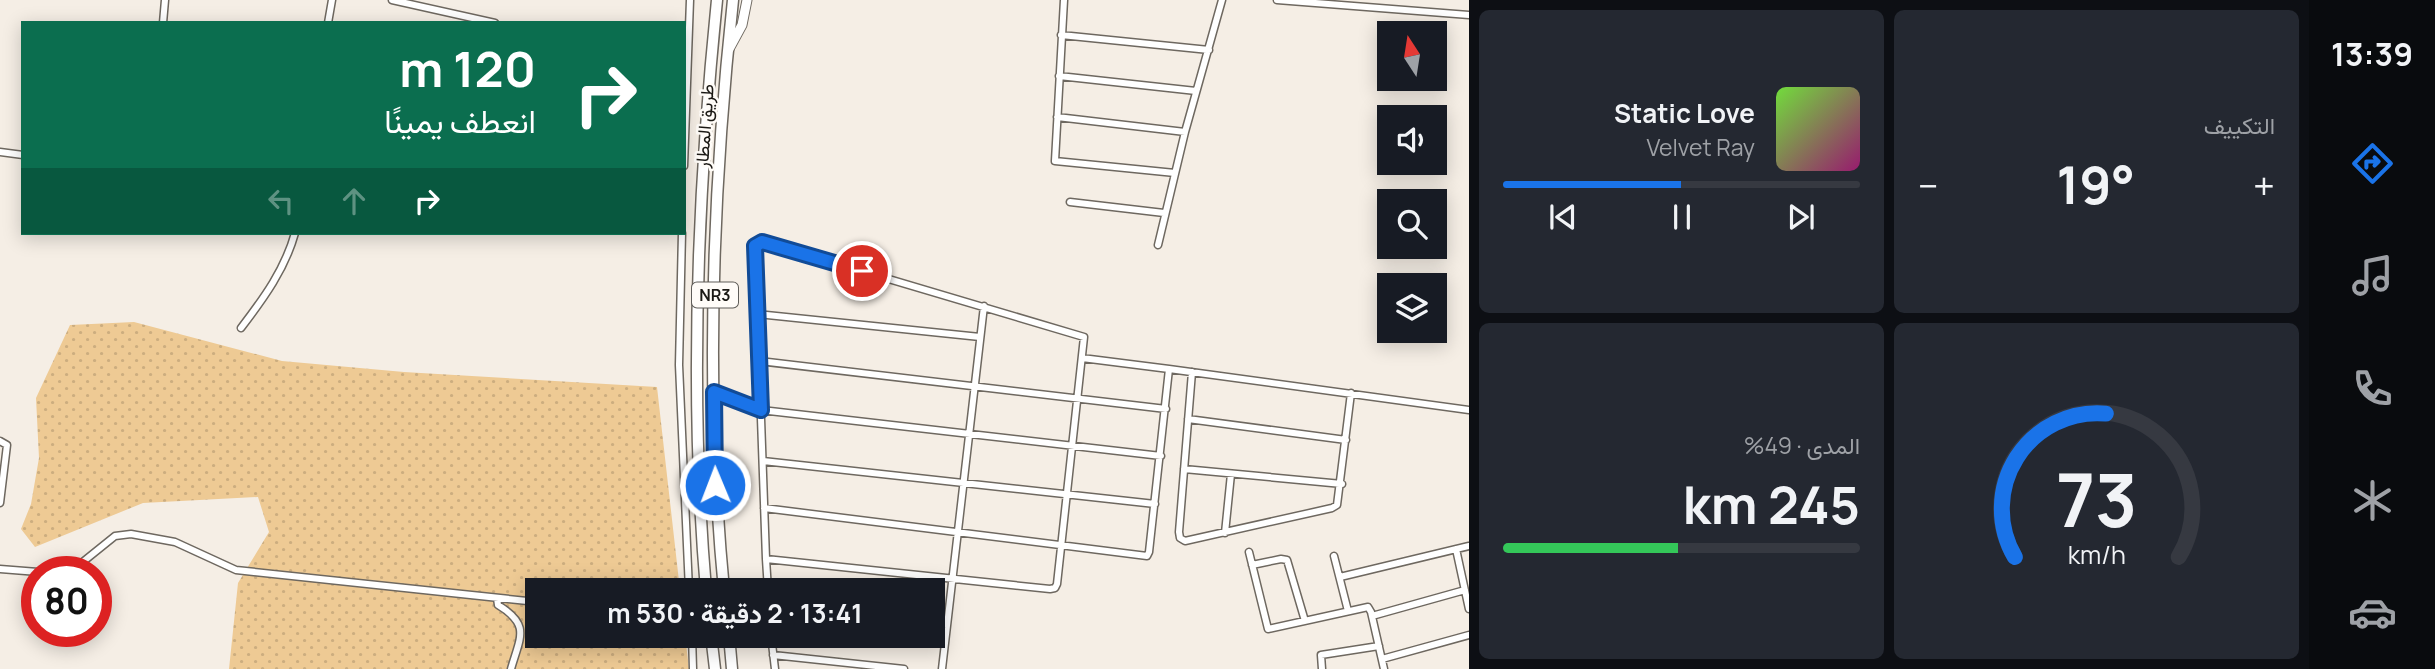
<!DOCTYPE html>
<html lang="ar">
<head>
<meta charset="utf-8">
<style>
  body { margin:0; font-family:Manrope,Vazirmatn,sans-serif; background:#242831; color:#f1f3f6; direction:rtl; height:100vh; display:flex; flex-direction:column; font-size:26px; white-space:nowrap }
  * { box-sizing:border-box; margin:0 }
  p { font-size:23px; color:#9ea1a6 }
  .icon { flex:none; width:38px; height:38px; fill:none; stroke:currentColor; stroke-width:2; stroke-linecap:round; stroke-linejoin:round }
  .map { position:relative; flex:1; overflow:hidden; direction:ltr }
  .details { display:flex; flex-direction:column; gap:10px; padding:10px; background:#0d0f14; width:840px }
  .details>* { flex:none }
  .top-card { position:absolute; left:21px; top:21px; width:665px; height:214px; border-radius:0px; box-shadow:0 4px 18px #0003; direction:rtl; background:#0b6e4f; color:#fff; overflow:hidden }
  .needle { width:46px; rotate:348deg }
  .controls { position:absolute; left:1377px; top:21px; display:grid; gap:14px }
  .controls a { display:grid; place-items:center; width:70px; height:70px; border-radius:0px; background:#171b24; box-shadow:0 4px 18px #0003; font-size:35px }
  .speed { position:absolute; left:21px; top:556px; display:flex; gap:14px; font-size:35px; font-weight:700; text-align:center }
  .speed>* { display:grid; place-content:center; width:91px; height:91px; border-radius:50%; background:#171b24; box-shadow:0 4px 18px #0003; line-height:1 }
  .speed .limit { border:10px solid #d22; background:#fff; color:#111 }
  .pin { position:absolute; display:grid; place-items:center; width:60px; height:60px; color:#fff; margin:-30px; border:4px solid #fff; border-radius:50%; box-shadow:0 2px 7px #0007 }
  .me { position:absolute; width:77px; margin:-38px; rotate:359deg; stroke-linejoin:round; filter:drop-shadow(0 0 5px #0008) }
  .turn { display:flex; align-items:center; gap:24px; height:147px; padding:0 35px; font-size:32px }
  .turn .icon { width:91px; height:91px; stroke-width:2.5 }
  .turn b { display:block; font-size:49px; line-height:60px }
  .lanes { display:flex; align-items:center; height:66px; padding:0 35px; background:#0003; justify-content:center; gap:35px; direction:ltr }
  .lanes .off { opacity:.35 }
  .big { font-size:52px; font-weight:700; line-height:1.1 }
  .details .card { flex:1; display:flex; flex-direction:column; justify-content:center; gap:10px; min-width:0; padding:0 24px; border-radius:10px; background:#242831 }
  .details .dial { align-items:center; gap:0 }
  .dial svg { height:182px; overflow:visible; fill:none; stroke:#363941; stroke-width:7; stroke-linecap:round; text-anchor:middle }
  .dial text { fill:#f1f3f6; stroke:none }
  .song { display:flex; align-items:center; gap:21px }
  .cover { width:84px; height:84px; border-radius:10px; background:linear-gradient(135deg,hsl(100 70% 55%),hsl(320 70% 35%)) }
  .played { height:7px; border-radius:4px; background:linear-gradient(90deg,#1a73e8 50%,#363941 50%) }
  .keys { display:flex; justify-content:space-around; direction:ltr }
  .heat { display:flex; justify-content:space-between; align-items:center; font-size:38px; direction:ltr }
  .charge { height:10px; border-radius:5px; background:linear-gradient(90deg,#34c759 49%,#363941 0) }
  .details .tiles { flex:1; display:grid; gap:10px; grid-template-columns:repeat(2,1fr) }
  .trip { position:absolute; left:525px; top:578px; width:420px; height:70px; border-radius:0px; background:#171b24; box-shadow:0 4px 18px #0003; font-weight:700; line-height:70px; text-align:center; direction:rtl }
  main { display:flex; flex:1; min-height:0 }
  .menu { display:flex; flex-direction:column; width:126px; justify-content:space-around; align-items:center; background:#090b0e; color:#9ea1a6 }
  .menu .icon { width:49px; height:49px }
  .menu .current { color:#1a73e8 }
  .menu b { font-size:32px; color:#f1f3f6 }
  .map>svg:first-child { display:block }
  .grass { fill:url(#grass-dots) }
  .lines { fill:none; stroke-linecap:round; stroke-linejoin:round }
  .minor-casing { stroke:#6e6860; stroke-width:9 }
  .secondary-casing { stroke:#6e6860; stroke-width:11 }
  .trunk-casing { stroke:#6e6860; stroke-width:13 }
  .minor { stroke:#fff; stroke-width:6 }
  .secondary { stroke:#fff; stroke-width:9 }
  .trunk { stroke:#fff; stroke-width:10 }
  .route-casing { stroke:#114b97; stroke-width:18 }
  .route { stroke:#1a73e8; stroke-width:12 }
  .labels { text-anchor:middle; stroke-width:5; stroke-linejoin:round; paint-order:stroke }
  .shield { fill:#fffcf8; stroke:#5f5d59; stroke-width:2 }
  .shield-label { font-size:16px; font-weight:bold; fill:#1b1915 }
  .street-label { font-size:18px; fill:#1b1915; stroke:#fffcf8 }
</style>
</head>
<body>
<main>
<nav class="menu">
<b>13:39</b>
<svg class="icon current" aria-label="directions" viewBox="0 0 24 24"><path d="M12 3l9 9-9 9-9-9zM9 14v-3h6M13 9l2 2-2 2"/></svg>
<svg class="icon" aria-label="music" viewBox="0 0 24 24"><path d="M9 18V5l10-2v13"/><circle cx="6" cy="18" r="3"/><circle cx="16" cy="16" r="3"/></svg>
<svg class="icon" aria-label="phone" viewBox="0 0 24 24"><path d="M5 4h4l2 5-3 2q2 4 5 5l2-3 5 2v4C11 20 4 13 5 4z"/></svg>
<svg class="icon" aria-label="climate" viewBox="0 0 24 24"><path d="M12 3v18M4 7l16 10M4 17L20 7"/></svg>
<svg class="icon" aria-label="car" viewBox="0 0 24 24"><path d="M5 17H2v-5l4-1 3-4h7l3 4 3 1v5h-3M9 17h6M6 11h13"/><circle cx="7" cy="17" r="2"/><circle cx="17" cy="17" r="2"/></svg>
</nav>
<section class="details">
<div class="tiles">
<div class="card"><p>التكييف</p>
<div class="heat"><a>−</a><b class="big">19°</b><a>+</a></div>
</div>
<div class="card">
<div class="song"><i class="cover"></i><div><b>Static Love</b><p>Velvet Ray</p></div></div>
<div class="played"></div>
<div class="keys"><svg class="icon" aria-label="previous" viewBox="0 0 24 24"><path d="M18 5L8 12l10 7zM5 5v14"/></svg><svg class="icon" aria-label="pause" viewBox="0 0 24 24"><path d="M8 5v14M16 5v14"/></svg><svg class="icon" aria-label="next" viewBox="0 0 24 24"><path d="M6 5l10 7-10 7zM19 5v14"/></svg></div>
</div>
<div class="card dial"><svg viewBox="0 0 100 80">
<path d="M14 69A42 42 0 1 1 86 69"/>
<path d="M14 69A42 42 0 0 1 54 6" stroke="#1a73e8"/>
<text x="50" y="56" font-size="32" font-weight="700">73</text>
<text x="50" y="72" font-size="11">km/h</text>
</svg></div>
<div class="card"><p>المدى · 49%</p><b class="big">245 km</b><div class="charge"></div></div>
</div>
</section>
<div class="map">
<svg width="1469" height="669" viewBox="0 0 1469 669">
  <defs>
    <pattern id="grass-dots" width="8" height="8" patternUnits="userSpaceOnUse" patternTransform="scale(1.75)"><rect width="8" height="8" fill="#eeca94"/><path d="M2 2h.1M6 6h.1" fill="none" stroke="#ccad7f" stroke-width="1.8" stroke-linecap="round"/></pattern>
  </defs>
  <rect width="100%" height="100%" fill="#f5eee5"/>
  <path class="grass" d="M134,322L282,361L404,372L657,387L680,590H537V635H685L689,669H229L238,583L269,532L258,497L143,503L35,547L21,529L31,504L39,458L36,398L70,325Z"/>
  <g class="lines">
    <g class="minor-casing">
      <path id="minor" d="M392,0L495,23
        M1064,0L1055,161L1175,173
        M1277,0L1469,15
        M163,23L165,0
        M328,23L332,0
        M1061,35L1209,50
        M1059,76L1196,91
        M1057,117L1185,132
        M0,152L23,155
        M684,166L690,0
        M1070,202L1164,213
        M682,233L679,365L689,590
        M1158,245L1185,132L1222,0
        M757,314L980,337
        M241,328C264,298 285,269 295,233
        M759,361L1166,409
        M1169,369L1469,410
        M1192,372L1179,532L1180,538L1185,541L1332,508L1337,505L1351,393
        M714,392L761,410L1161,456
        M1188,419L1346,440
        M0,441L7,445L0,503
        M763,461L1155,504
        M1184,469L1342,484
        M764,508L1147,556L1149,552L1169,369L1082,358
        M1225,533L1231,474
        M1456,549L1469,609
        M1249,552L1268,629L1368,607L1371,612L1384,669
        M1334,556L1348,611
        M766,559L1050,589L1055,588L1057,584L1084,337L764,242L756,244L755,250L766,559L768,590
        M1252,565L1281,559L1287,560L1305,621
        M0,569L38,572
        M66,572L79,565L115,536L131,534L175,542L236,570L537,602
        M1340,577L1469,546
        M497,598L498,605C531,625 520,637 511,669
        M1372,616L1465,590
        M933,624L947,625
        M692,635L693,669
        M771,635L775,669
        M731,646L744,635
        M773,655L904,669
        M1382,659L1469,635
        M942,669L984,306
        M1322,669L1321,655L1379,646"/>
    </g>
    <g class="secondary-casing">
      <path id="secondary" d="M729,49L742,25L747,0"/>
    </g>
    <g class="trunk-casing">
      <path id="trunk" d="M706,590C689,393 697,196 717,0
        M724,590C705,395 712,195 733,0
        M711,635L715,669
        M729,635L732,669"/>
    </g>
    <use href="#minor" class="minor"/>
    <use href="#secondary" class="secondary"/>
    <use href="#trunk" class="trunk"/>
  </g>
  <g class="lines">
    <g class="route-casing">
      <path id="route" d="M715,485L714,392L761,410L755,246L762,242L862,271"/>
    </g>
    <use href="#route" class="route"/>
  </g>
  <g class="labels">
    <rect class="shield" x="692" y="282.5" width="46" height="25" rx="5"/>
    <g class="shield-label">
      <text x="715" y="301">NR3</text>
    </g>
    <g class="street-label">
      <text transform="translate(705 126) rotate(-86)" y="6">طريق المطار</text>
    </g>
  </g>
</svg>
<div class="controls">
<a><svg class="needle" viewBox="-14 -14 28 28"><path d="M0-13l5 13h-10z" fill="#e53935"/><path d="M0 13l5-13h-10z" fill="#9ea1a6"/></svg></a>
<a><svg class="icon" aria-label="sound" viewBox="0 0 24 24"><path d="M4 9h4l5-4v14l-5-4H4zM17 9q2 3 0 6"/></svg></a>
<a><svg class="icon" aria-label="search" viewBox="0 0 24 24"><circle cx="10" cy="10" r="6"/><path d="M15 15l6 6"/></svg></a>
<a><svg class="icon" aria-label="layers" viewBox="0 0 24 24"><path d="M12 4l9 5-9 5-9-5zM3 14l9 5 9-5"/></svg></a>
</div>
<div class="speed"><div class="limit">80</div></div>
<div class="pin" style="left:862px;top:271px;background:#d93025"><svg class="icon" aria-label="arrive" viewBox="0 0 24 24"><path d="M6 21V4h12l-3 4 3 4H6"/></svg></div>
<svg class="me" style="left:715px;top:485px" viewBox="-20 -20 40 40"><circle r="17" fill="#1a73e8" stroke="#fff" stroke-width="3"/><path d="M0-11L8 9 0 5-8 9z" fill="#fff"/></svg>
<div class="trip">13:41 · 2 دقيقة · 530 m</div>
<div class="top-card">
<div class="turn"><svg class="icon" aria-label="right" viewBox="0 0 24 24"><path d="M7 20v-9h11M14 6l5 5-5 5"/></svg><div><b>120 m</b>انعطف يمينًا</div></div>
<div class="lanes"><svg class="icon off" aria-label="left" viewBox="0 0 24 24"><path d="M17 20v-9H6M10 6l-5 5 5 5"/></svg><svg class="icon off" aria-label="ahead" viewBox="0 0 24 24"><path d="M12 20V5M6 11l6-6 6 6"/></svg><svg class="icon" aria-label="right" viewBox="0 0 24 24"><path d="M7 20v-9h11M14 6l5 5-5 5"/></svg></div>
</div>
</div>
</main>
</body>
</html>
